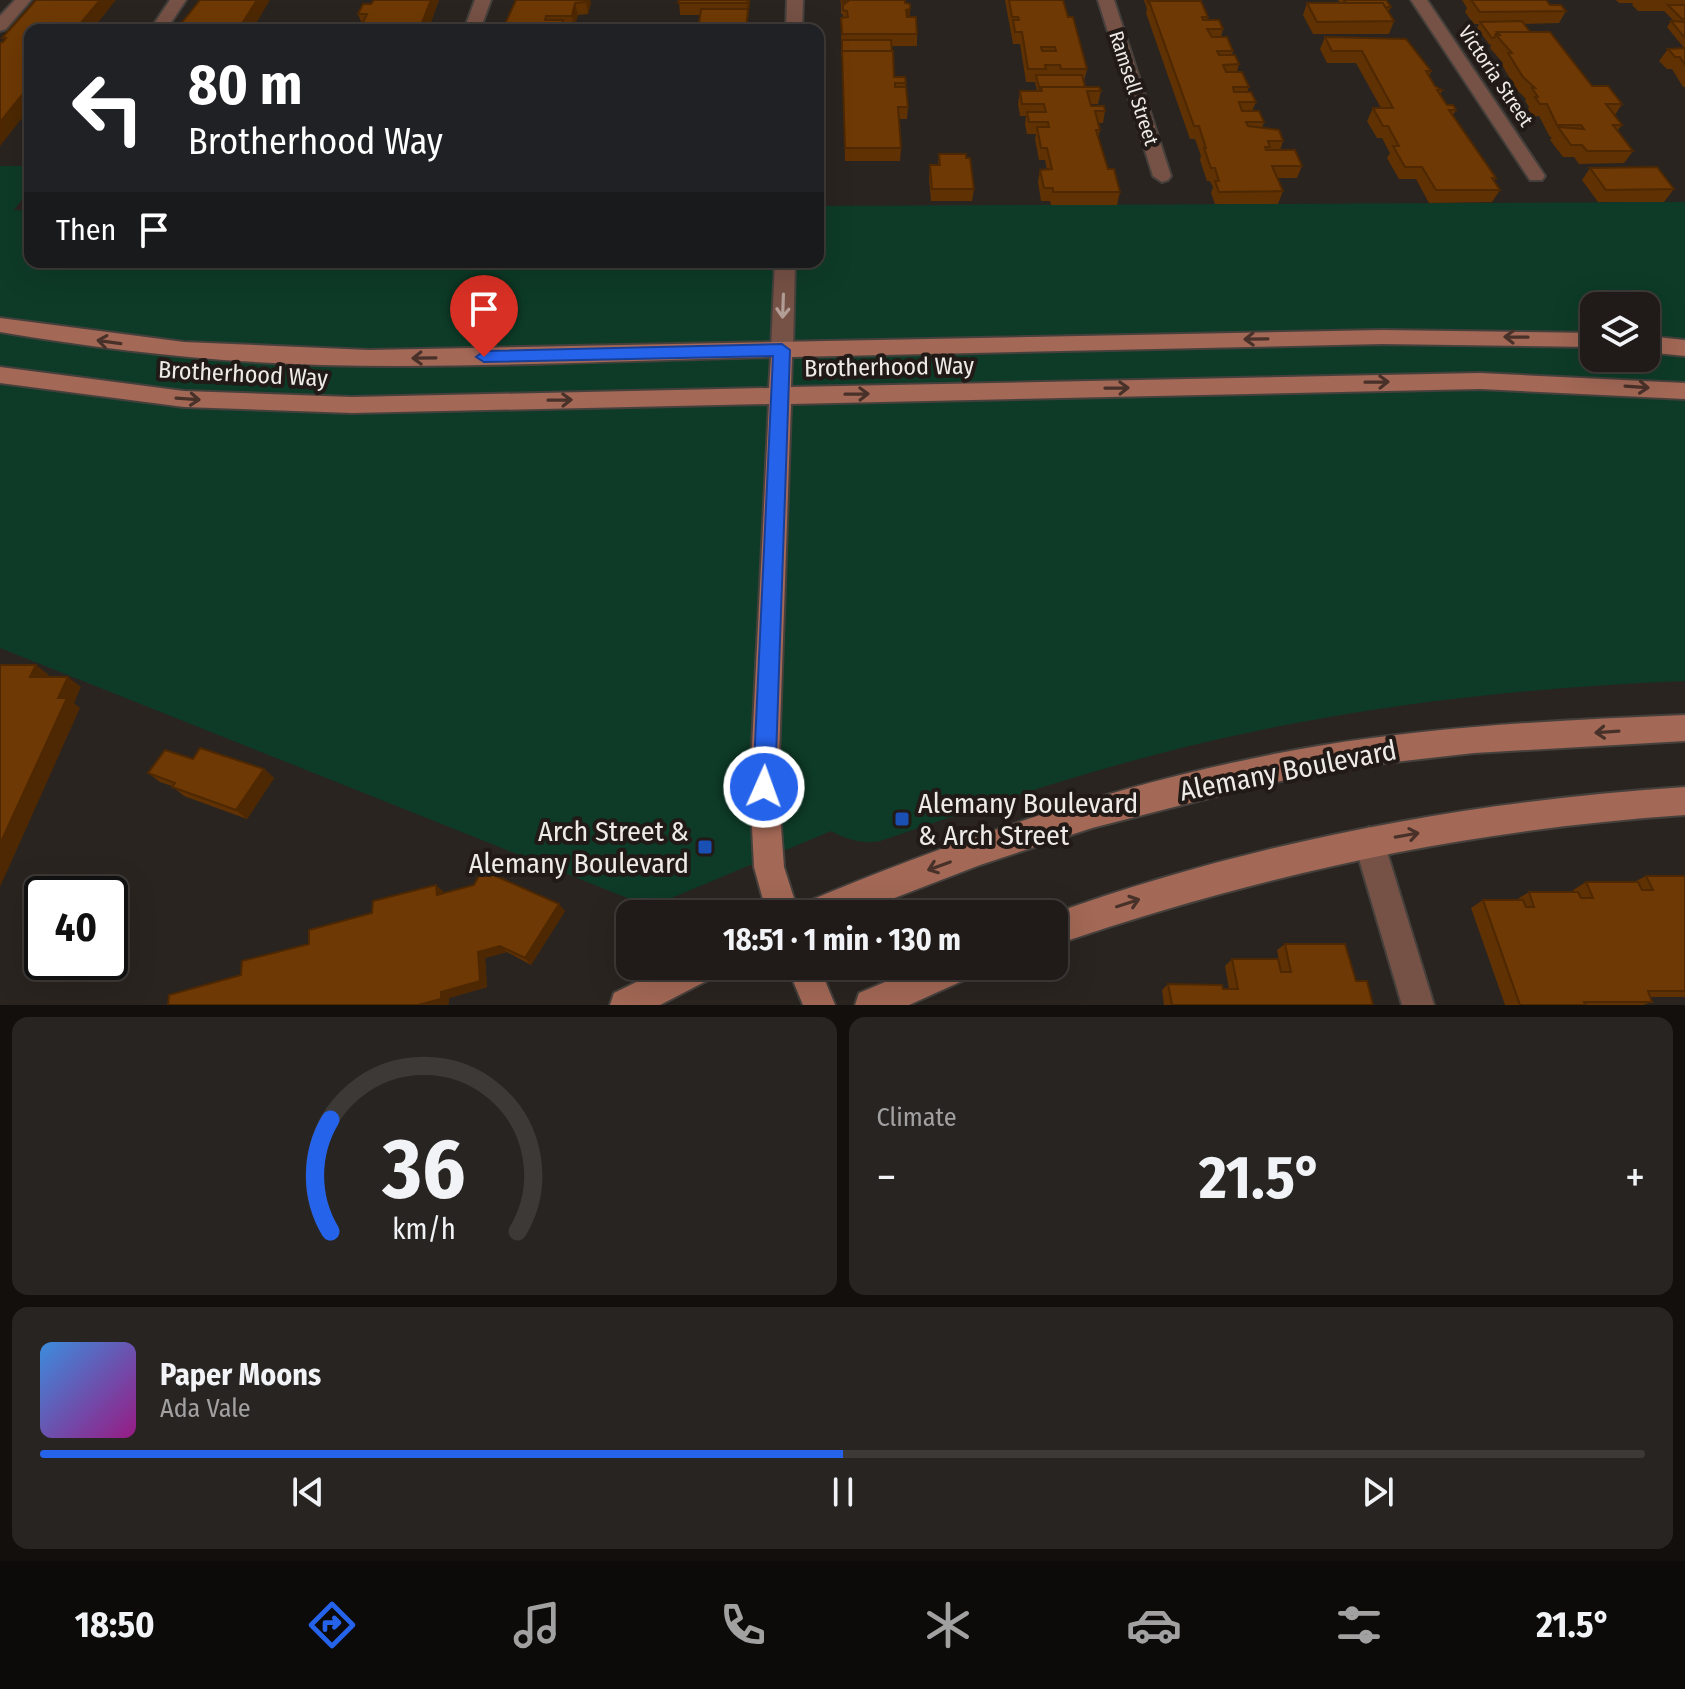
<!DOCTYPE html>
<html lang="en">
<head>
<meta charset="utf-8">
<style>
  body { margin:0; font-family:"Fira Sans Condensed",sans-serif; background:#282421; color:#f1f3f6; height:100vh; display:flex; flex-direction:column; font-size:30px; white-space:nowrap }
  * { box-sizing:border-box; margin:0 }
  p { font-size:26px; color:#a2a1a2 }
  .icon { flex:none; width:44px; height:44px; fill:none; stroke:currentColor; stroke-width:2; stroke-linecap:round; stroke-linejoin:round }
  .map { position:relative; height:1005px; overflow:hidden }
  .details { display:flex; flex-direction:column; gap:12px; padding:12px; background:#120f0d; flex:1 }
  .details>* { flex:none }
  .top-card { position:absolute; left:24px; top:24px; width:800px; height:244px; border-radius:16px; box-shadow:0 8px 32px #0002,0 0 0 2px #3d3937; background:#202124; color:#fff; overflow:hidden }
  .controls { position:absolute; left:1580px; top:292px; display:grid; gap:16px }
  .controls a { display:grid; place-items:center; width:80px; height:80px; border-radius:16px; background:#201b18; box-shadow:0 8px 32px #0002,0 0 0 2px #3d3937; font-size:40px }
  .speed { position:absolute; left:24px; top:876px; display:flex; gap:16px; font-size:40px; font-weight:700; text-align:center }
  .speed>* { display:grid; place-content:center; width:104px; height:104px; border-radius:50%; background:#201b18; box-shadow:0 8px 32px #0002,0 0 0 2px #3d3937; line-height:1 }
  .speed .limit { border:4px solid #111; border-radius:12px; background:#fff; color:#111 }
  .pin { position:absolute; display:grid; place-items:center; width:68px; height:68px; color:#fff; margin:-82px -34px; border-radius:50% 50% 50% 0; rotate:-45deg; box-shadow:0 0 8px #0007 }
  .pin .icon { rotate:45deg }
  .me { position:absolute; width:88px; margin:-44px; rotate:2deg; stroke-linejoin:round; filter:drop-shadow(0 0 6px #0008) }
  .turn { display:flex; align-items:center; gap:28px; height:168px; padding:0 32px; font-size:36px }
  .turn .icon { width:104px; height:104px; stroke-width:2.5 }
  .turn b { display:block; font-size:56px; line-height:68px }
  .then { display:flex; align-items:center; height:76px; padding:0 32px; background:#0003; gap:16px; font-size:30px }
  .big { font-size:60px; font-weight:700; line-height:1.1 }
  .details .card { flex:1; display:flex; flex-direction:column; justify-content:center; gap:12px; min-width:0; padding:0 28px; border-radius:16px; background:#282421 }
  .details .dial { align-items:center; gap:0 }
  .dial svg { height:208px; overflow:visible; fill:none; stroke:#3d3937; stroke-width:7; stroke-linecap:round; text-anchor:middle }
  .dial text { fill:#f1f3f6; stroke:none }
  .song { display:flex; align-items:center; gap:24px }
  .cover { width:96px; height:96px; border-radius:12px; background:linear-gradient(135deg,hsl(210 70% 55%),hsl(310 70% 35%)) }
  .played { height:8px; border-radius:4px; background:linear-gradient(90deg,#2563eb 50%,#3d3937 50%) }
  .keys { display:flex; justify-content:space-around; direction:ltr }
  .heat { display:flex; justify-content:space-between; align-items:center; font-size:44px; direction:ltr }
  .details .tiles { flex:1; display:grid; gap:12px; grid-template-columns:1fr 1fr }
  .card:last-child { grid-column:span 2 }
  .trip { position:absolute; left:616px; top:900px; width:452px; height:80px; border-radius:16px; background:#201b18; box-shadow:0 8px 32px #0002,0 0 0 2px #3d3937; font-weight:700; line-height:80px; text-align:center }
  .tab-bar { display:flex; height:128px; justify-content:space-around; align-items:center; background:#0d0b0a; color:#a2a1a2 }
  .tab-bar .icon { width:56px; height:56px }
  .tab-bar .selected { color:#2563eb }
  .tab-bar b { font-size:36px; color:#f1f3f6 }
  .map>svg:first-child { display:block }
  .green { fill:#0d3b27; fill-rule:evenodd }
  .lines { fill:none; stroke-linecap:round; stroke-linejoin:round }
  .street-casing { stroke:#45403c; stroke-width:4 }
  .secondary-casing { stroke:#45403c; stroke-width:4 }
  .street { fill:#765145; fill-rule:evenodd }
  .secondary { fill:#a36856; fill-rule:evenodd }
  .wall { fill:#5f3103 }
  .shaded-wall { fill:#4d2803 }
  .building { fill:#6e3904; stroke:#4d2803; stroke-width:2; fill-rule:evenodd }
  .oneway { stroke:#b29e96 }
  .oneway2 { stroke:#483129 }
  .route { fill:#2563eb; stroke:#184099; stroke-width:2 }
  .transit-dot { fill:#1a4fb4; stroke:#211a16; stroke-width:3 }
  .labels { text-anchor:middle; stroke-width:8; stroke-linejoin:round; paint-order:stroke }
  .far-street-label { font-size:20px; fill:#eeeae7; stroke:#211a16 }
  .street-label { font-size:24px; fill:#eeeae7; stroke:#211a16 }
  .near-street-label { font-size:28px; fill:#eeeae7; stroke:#211a16 }
  .near-poi-label { font-size:28px; fill:#eeeae7; stroke:#211a16; text-anchor:start }
</style>
</head>
<body>
<div class="map">
<svg width="1685" height="1005" viewBox="0 0 1685 1005">
  <rect width="100%" height="100%" fill="#2a2420"/>
  <path class="green" d="M0,166H30V189L14,210L30,211V262H818V206L1685,202V681C1508,688 1329,709 1158,754C1064,778 972,810 880,841C861,844 848,840 831,831L650,907L0,648ZM1594,306H1646V358H1594Z"/>
  <g class="lines">
    <g class="street-casing">
      <path id="street" d="M15,0H31L6,29L0,31V16Z
        M170,0H186L166,30H150Z
        M475,0H491L480,30H464Z
        M787,0H803L802,30H786Z
        M1098,0H1114L1171,176L1168,180L1162,182L1153,176Z
        M1411,0H1427L1545,176L1542,180H1530Z
        M775,262H795L793,350L790,355H774L771,350Z
        M1369,827L1380,832L1384,842L1434,1005H1402L1354,842L1358,832Z"/>
    </g>
    <g class="secondary-casing">
      <path id="secondary" d="M0,318L184,342L369,350L1382,330L1594,333V347L1382,344L792,357L791,387L1480,373L1685,383V399L1480,389L791,404L778,787L784,867L799,914H767L754,867L750,787L769,404L352,413L184,407L0,383V367L184,391L352,397L769,388L771,357C621,360 470,369 321,365C213,362 106,350 0,332Z
        M1646,336L1685,340V356L1646,352Z
        M1685,715V741L1474,753L1368,765L1264,784L1092,828L980,865L853,914H799L804,903C969,834 1141,776 1318,746C1439,726 1562,720 1685,715Z
        M1685,787V815C1463,830 1264,874 1054,945L1052,914C1257,841 1469,801 1685,787Z
        M669,966H719L714,977L660,1005H610L614,993Z
        M787,966H819L835,1005H803Z
        M923,966H976L971,977L909,1005H855L859,993Z"/>
    </g>
    <use href="#street" class="street"/>
    <use href="#secondary" class="secondary"/>
  </g>
  <path class="wall" d="M374,0H439L428,30L362,24L358,14L371,4Z
    M516,0H590L591,3L588,14L578,15L574,28H564L565,30L506,29L505,24Z
    M679,0H750L747,30L700,15H680Z
    M841,0L905,3L910,9V17L917,34V46H892L894,77H905L908,107L907,119H899L901,148L900,161H845L841,30L843,14H841Z
    M1005,0H1063L1068,17L1087,69L1084,81L1085,87L1101,91L1098,104H1090L1091,106L1105,111L1103,123H1098L1100,130L1098,138L1108,169L1120,192L1117,205H1051L1050,201H1041L1038,182L1040,170H1047L1045,160H1039L1035,139L1036,134H1027L1025,124L1026,116H1020L1018,104L1020,91H1037L1035,82H1026L1020,44H1013Z
    M1144,0H1197L1208,17L1207,20L1223,29L1221,37L1233,51L1232,55L1239,64L1237,72L1249,87L1247,92L1256,102L1252,111L1264,122L1262,128L1283,141L1280,150L1302,166L1297,178H1277L1283,191L1278,204H1215L1211,193L1213,187L1210,181H1207L1200,160L1201,156L1195,139H1190L1146,13L1147,9Z
    M1338,0H1386L1391,7L1388,12L1394,21L1389,34H1313L1303,15L1307,3H1340Z
    M1462,0H1546L1550,5L1566,11L1559,23L1524,24L1530,32L1592,86L1622,104L1615,115L1622,125L1618,130L1633,151L1624,163L1579,164L1574,157H1563L1550,140L1552,137H1550L1539,116L1533,117L1528,109L1529,107L1525,101L1526,99L1516,89L1502,65L1503,63L1490,48L1491,45L1489,44L1477,28L1479,24H1474L1465,12L1467,8Z
    M1616,0H1685V87H1683L1672,69H1667L1659,61L1668,49L1684,48L1667,27L1671,21H1674L1664,11H1638L1632,5L1633,3H1619Z
    M1325,37L1431,71L1429,76L1435,86L1442,90L1440,95L1447,105L1456,110L1453,115L1496,178L1494,181L1500,190L1492,202L1429,203L1416,179H1399L1387,158L1390,153L1382,138H1377L1367,121L1373,108H1381L1356,63H1327L1320,49Z
    M939,154L966,158L974,189L972,201H931L929,178L930,165H938Z
    M1590,168L1674,189L1664,202H1598L1582,180Z
    M193,759L264,769L274,778L247,819L184,796L172,786L160,782L148,773Z
    M1646,876H1685V997H1650L1652,1002L1643,1005H1505L1471,908L1483,900H1516L1529,892H1574L1573,890L1586,882H1634Z
    M444,893L565,911L531,965L507,952L485,958L487,987L449,998V1004L241,975L309,944Z
    M1285,944L1356,981L1373,1005H1164L1162,990L1168,984L1229,989L1225,966L1232,959L1281,972L1277,950Z"/>
  <path class="shaded-wall" d="M100,0H116L92,30H75Z
    M257,0H270L252,30H238Z
    M431,0H439L428,30H419Z
    M586,0H590L591,3L588,14Z
    M748,0H750L747,30H746Z
    M575,3L578,15L574,28L572,16Z
    M910,9V21L905,22L906,10Z
    M563,20L565,30H560Z
    M30,85V108L0,146V122Z
    M36,665L49,675L43,687L30,677Z
    M68,677L81,687L74,703L80,708L0,887V844L58,698Z
    M264,769L274,778L247,819L236,810Z
    M436,885L444,892L437,895Z
    M559,904L565,911L531,965L525,958Z
    M500,946L507,952L485,958L487,987L449,998V1004L447,1005H418L441,992L478,952Z"/>
  <path class="building" d="M36,0H100L75,30H30V85L0,122V43L3,42L6,38H2Z
    M200,0H257L238,30H176Z
    M374,0H431L419,30H359L367,14H358L363,4H371Z
    M516,0H586L585,2L575,3L572,16H546L545,20H563L560,30H506L510,24H505Z
    M679,0H748L747,3H678Z
    M841,0H905V3L910,4V9L906,10L907,17H916L917,34H842L841,18L848,17L847,11L843,10V5L847,2H841Z
    M1009,0H1063L1068,17H1073L1087,69H1061L1060,65H1045L1046,69H1028L1022,32H1015L1013,20H1019L1018,17H1012ZM1041,47H1055L1056,51H1042Z
    M1147,0H1197V1H1149L1148,3Z
    M1344,0H1386L1391,7H1385L1383,3H1346Z
    M1471,0H1546L1550,5H1561L1566,11L1480,12Z
    M1149,1H1201L1208,17H1202L1203,20H1219L1223,29H1207L1212,37H1227L1233,51H1217L1219,55H1235L1239,64L1223,65L1226,72H1242L1249,87H1233L1234,92H1251L1256,102H1239L1242,111H1259L1264,122H1246L1248,126L1279,130L1283,141H1268L1270,147H1265L1266,150H1295L1302,166H1272L1283,191L1219,192L1215,181H1219L1215,168H1211L1204,148H1206L1199,126H1194Z
    M1307,3H1383L1394,21L1317,22Z
    M1668,5H1685V19H1682Z
    M701,9H748L746,30H698Z
    M1522,21L1530,32H1497L1494,38H1492L1480,22Z
    M1671,21L1685,22V35L1684,37Z
    M1497,32H1550L1592,86H1608L1622,104H1606L1622,125H1613L1633,151H1587L1582,145H1571L1558,127L1584,129L1581,125H1557L1547,104H1540L1535,97H1538L1532,88H1535L1523,77L1508,53H1512L1496,35H1500Z
    M1325,37L1406,39L1431,71H1426L1435,86L1442,90H1437L1447,105H1453L1456,110H1449L1496,178H1492L1500,190H1436L1422,167H1405L1393,146H1399L1388,126H1383L1373,108H1393L1362,51H1332Z
    M842,40H891L892,51H842V57Z
    M1685,48V65L1680,57H1675L1668,49Z
    M842,51H893L894,77H905L906,83H895V87H906L908,107H898L901,148H845Z
    M1036,75H1082L1085,87H1041L1040,91Z
    M1041,87H1099L1101,91H1087L1091,106H1104L1105,111H1095L1100,130H1096L1108,169H1114L1120,192H1053V188H1044L1040,170L1052,169L1047,148H1041L1037,127H1049L1048,122H1029L1027,112H1046L1044,104H1022L1020,91H1042Z
    M939,154H966V158H970L974,189H932L930,165H940Z
    M1657,167L1674,189L1606,190L1590,168Z
    M0,665H36L30,677H68L58,698H67L0,844Z
    M200,748L264,769L236,810L172,787L175,783L148,773L165,750L193,759Z
    M482,870L559,904L525,958L500,946L478,952L480,981L441,992V999L418,1005H168L169,995L241,975L242,961L309,944V930L372,913L373,901L436,885L437,895L474,885Z
    M1646,876H1685V991H1648L1652,1002H1584L1586,1005H1520L1483,900H1523L1526,907H1534L1529,892H1578L1581,898H1593L1586,882H1638L1642,890H1653Z
    M1285,944H1345L1356,981H1367L1373,1005H1172L1168,984L1222,985L1223,989H1238L1232,959H1278L1281,972H1291Z"/>
  <defs><path id="oneway-shaft" d="M-6 0H5M1.5-3L5.5 0L1.5 3" fill="none" stroke-width="1.6" stroke-linecap="round" stroke-linejoin="round" transform="scale(2)"/></defs>
  <use class="oneway" href="#oneway-shaft" transform="translate(783 306) rotate(92)"/>
  <g class="oneway2">
    <use href="#oneway-shaft" transform="translate(1516 337) rotate(-179)"/>
    <use href="#oneway-shaft" transform="translate(1256 339) rotate(179)"/>
    <use href="#oneway-shaft" transform="translate(109 342) rotate(-172)"/>
    <use href="#oneway-shaft" transform="translate(424 358) rotate(179)"/>
    <use href="#oneway-shaft" transform="translate(1377 382) rotate(-1)"/>
    <use href="#oneway-shaft" transform="translate(1637 387) rotate(4)"/>
    <use href="#oneway-shaft" transform="translate(1117 388) rotate(-1)"/>
    <use href="#oneway-shaft" transform="translate(857 394) rotate(-1)"/>
    <use href="#oneway-shaft" transform="translate(188 399) rotate(4)"/>
    <use href="#oneway-shaft" transform="translate(560 400) rotate(-1)"/>
    <use href="#oneway-shaft" transform="translate(1607 732) rotate(176)"/>
    <use href="#oneway-shaft" transform="translate(1407 835) rotate(-10)"/>
    <use href="#oneway-shaft" transform="translate(939 866) rotate(160)"/>
    <use href="#oneway-shaft" transform="translate(1128 903) rotate(-18)"/>
  </g>
  <path class="route" d="M782,344L790,350L775,787L771,795L764,798L756,795L753,787L773,356L484,362L476,357L484,351Z"/>
  <g class="transit-dot">
    <rect x="894" y="811" width="16" height="16" rx="4"/>
    <rect x="697" y="839" width="16" height="16" rx="4"/>
  </g>
  <g class="labels">
    <g class="far-street-label">
      <text transform="translate(1496 76) rotate(56)" y="7">Victoria Street</text>
      <text transform="translate(1134 88) rotate(72)" y="7">Ramsell Street</text>
    </g>
    <g class="street-label">
      <text transform="translate(889 367) rotate(-1)" y="8">Brotherhood Way</text>
      <text transform="translate(243 374) rotate(3)" y="8">Brotherhood Way</text>
    </g>
    <g class="near-street-label">
      <text transform="translate(1288 770) rotate(-11)" y="10">Alemany Boulevard</text>
    </g>
    <g class="near-poi-label">
      <text x="918" y="813">Alemany Boulevard<tspan x="918" dy="32">&amp; Arch Street</tspan></text>
      <text x="689" y="841" text-anchor="end">Arch Street &amp;<tspan x="689" dy="32">Alemany Boulevard</tspan></text>
    </g>
  </g>
</svg>
<div class="controls">
<a><svg class="icon" aria-label="layers" viewBox="0 0 24 24"><path d="M12 4l9 5-9 5-9-5zM3 14l9 5 9-5"/></svg></a>
</div>
<div class="speed"><div class="limit">40</div></div>
<div class="pin" style="left:484px;top:357px;background:#d93025"><svg class="icon" aria-label="arrive" viewBox="0 0 24 24"><path d="M6 21V4h12l-3 4 3 4H6"/></svg></div>
<svg class="me" style="left:764px;top:787px" viewBox="-20 -20 40 40"><circle r="17" fill="#2563eb" stroke="#fff" stroke-width="3"/><path d="M0-11L8 9 0 5-8 9z" fill="#fff"/></svg>
<div class="trip">18:51 · 1 min · 130 m</div>
<div class="top-card">
<div class="turn"><svg class="icon" aria-label="left" viewBox="0 0 24 24"><path d="M17 20v-9H6M10 6l-5 5 5 5"/></svg><div><b>80 m</b>Brotherhood Way</div></div>
<div class="then">Then<svg class="icon" aria-label="arrive" viewBox="0 0 24 24"><path d="M6 21V4h12l-3 4 3 4H6"/></svg></div>
</div>
</div>
<section class="details">
<div class="tiles">
<div class="card dial"><svg viewBox="0 0 100 80">
<path d="M14 69A42 42 0 1 1 86 69"/>
<path d="M14 69A42 42 0 0 1 14 26" stroke="#2563eb"/>
<text x="50" y="56" font-size="32" font-weight="700">36</text>
<text x="50" y="72" font-size="11">km/h</text>
</svg></div>
<div class="card"><p>Climate</p>
<div class="heat"><a>−</a><b class="big">21.5°</b><a>+</a></div>
</div>
<div class="card">
<div class="song"><i class="cover"></i><div><b>Paper Moons</b><p>Ada Vale</p></div></div>
<div class="played"></div>
<div class="keys"><svg class="icon" aria-label="previous" viewBox="0 0 24 24"><path d="M18 5L8 12l10 7zM5 5v14"/></svg><svg class="icon" aria-label="pause" viewBox="0 0 24 24"><path d="M8 5v14M16 5v14"/></svg><svg class="icon" aria-label="next" viewBox="0 0 24 24"><path d="M6 5l10 7-10 7zM19 5v14"/></svg></div>
</div>
</div>
</section>
<nav class="tab-bar">
<b>18:50</b>
<svg class="icon selected" aria-label="directions" viewBox="0 0 24 24"><path d="M12 3l9 9-9 9-9-9zM9 14v-3h6M13 9l2 2-2 2"/></svg>
<svg class="icon" aria-label="music" viewBox="0 0 24 24"><path d="M9 18V5l10-2v13"/><circle cx="6" cy="18" r="3"/><circle cx="16" cy="16" r="3"/></svg>
<svg class="icon" aria-label="phone" viewBox="0 0 24 24"><path d="M5 4h4l2 5-3 2q2 4 5 5l2-3 5 2v4C11 20 4 13 5 4z"/></svg>
<svg class="icon" aria-label="climate" viewBox="0 0 24 24"><path d="M12 3v18M4 7l16 10M4 17L20 7"/></svg>
<svg class="icon" aria-label="car" viewBox="0 0 24 24"><path d="M5 17H2v-5l4-1 3-4h7l3 4 3 1v5h-3M9 17h6M6 11h13"/><circle cx="7" cy="17" r="2"/><circle cx="17" cy="17" r="2"/></svg>
<svg class="icon" aria-label="filters" viewBox="0 0 24 24"><path d="M4 7h16M4 17h16"/><circle cx="9" cy="7" r="2"/><circle cx="15" cy="17" r="2"/></svg>
<b>21.5°</b>
</nav>
</body>
</html>
